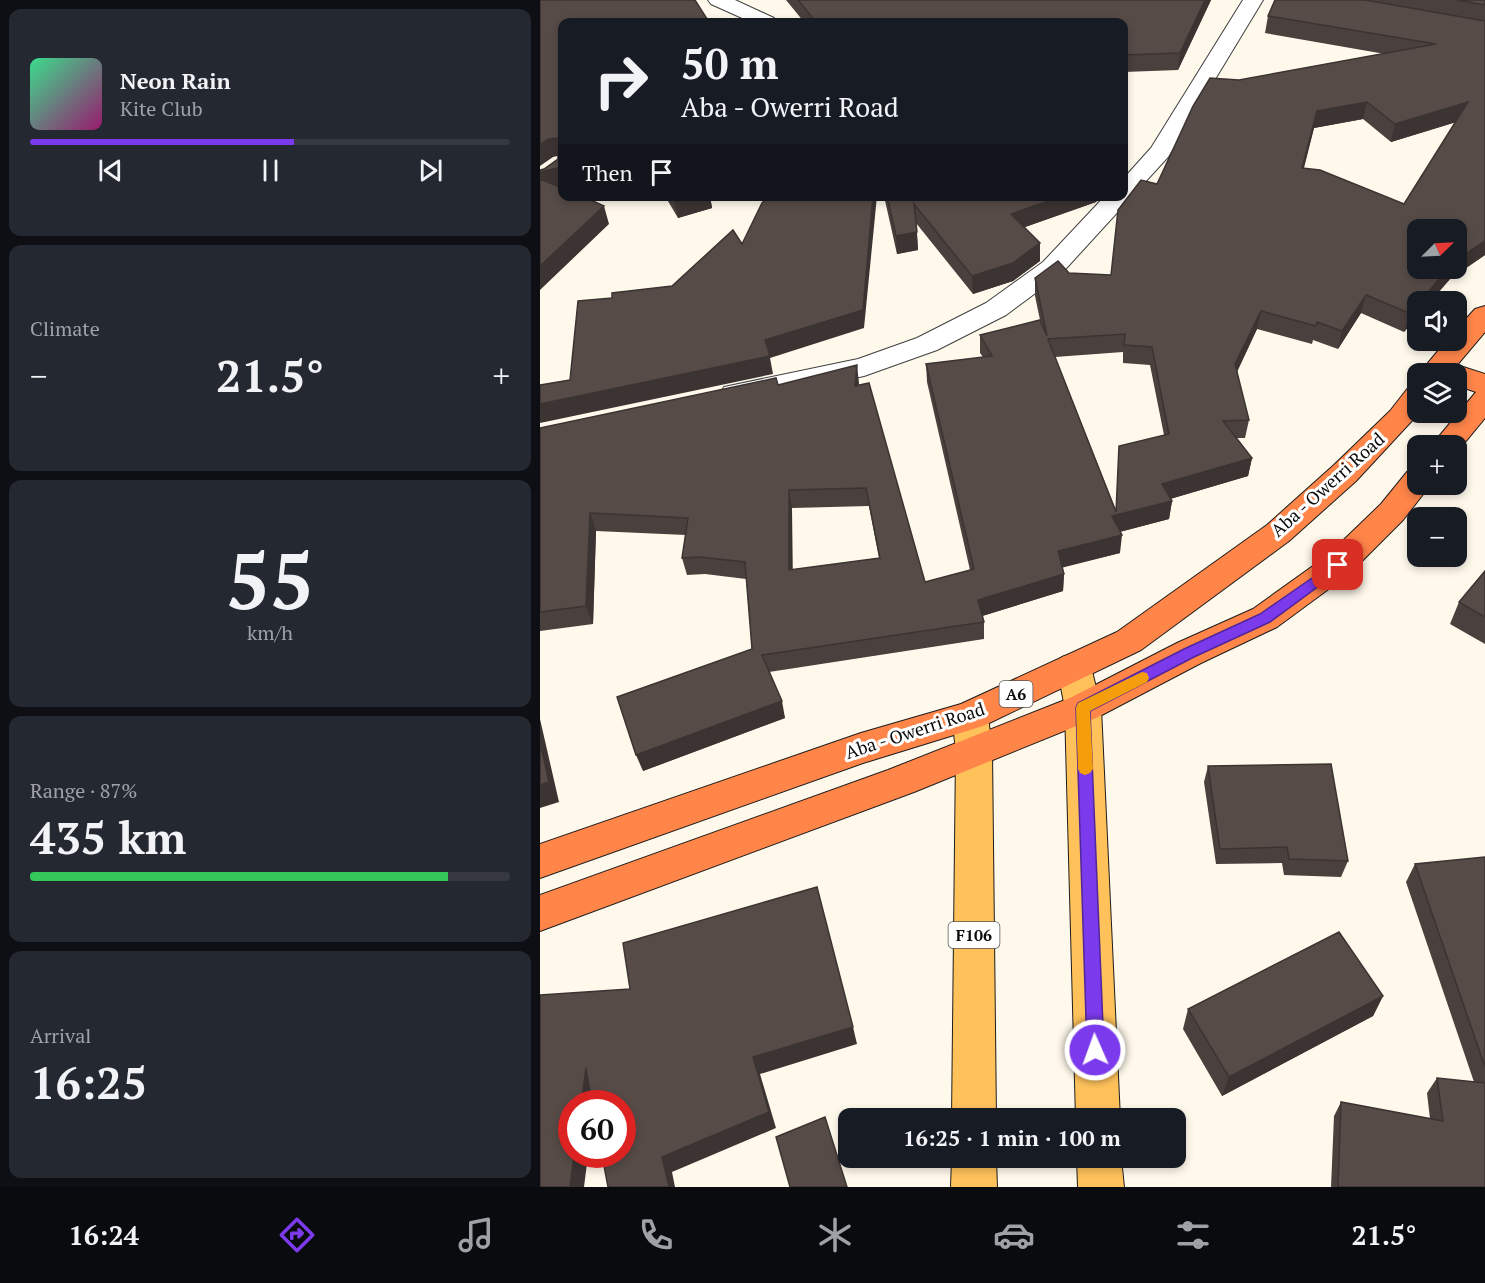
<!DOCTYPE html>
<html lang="en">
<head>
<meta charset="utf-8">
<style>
  body { margin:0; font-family:"PT Serif",serif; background:#242831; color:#f1f3f6; height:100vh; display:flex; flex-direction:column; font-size:22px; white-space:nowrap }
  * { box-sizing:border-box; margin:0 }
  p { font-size:20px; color:#9ea1a6 }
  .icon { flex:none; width:33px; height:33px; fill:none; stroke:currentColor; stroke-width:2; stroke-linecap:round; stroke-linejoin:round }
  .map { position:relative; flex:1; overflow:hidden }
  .drawer { display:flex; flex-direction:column; gap:9px; padding:9px; background:#0d0f14; width:540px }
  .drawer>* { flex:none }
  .banner { position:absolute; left:18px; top:18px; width:570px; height:183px; border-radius:12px; box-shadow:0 3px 9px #0003; background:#171b24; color:#f1f3f6; overflow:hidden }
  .needle { width:39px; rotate:66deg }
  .buttons { position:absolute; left:867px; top:219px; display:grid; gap:12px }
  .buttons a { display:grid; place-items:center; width:60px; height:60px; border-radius:12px; background:#171b24; box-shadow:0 3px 9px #0003; font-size:30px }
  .speed { position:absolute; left:18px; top:1090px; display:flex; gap:12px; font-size:30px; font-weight:700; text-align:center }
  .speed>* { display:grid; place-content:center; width:78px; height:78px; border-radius:50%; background:#171b24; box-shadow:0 3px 9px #0003; line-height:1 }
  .speed .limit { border:9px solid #d22; background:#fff; color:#111 }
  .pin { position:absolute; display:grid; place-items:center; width:51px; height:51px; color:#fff; margin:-26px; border-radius:12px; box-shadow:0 3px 9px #0006 }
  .me { position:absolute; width:66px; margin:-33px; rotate:358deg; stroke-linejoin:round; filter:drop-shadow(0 0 4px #0008) }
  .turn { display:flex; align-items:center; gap:21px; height:126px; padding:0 24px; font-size:27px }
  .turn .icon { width:78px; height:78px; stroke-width:2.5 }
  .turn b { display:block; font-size:42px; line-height:51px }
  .then { display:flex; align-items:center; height:57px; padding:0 24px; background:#0003; gap:12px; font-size:22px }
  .big { font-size:45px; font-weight:800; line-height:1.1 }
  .drawer .tile { flex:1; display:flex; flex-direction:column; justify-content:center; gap:9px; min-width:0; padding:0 21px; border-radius:12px; background:#242831 }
  .drawer .dial { align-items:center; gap:0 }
  .dial b { font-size:78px; line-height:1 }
  .song { display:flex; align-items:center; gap:18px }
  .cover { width:72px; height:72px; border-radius:9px; background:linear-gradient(135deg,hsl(150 70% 55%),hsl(320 70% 35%)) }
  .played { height:6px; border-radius:3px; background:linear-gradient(90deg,#7c3aed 55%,#363941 55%) }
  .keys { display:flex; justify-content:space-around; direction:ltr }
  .heat { display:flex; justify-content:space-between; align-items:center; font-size:33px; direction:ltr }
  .charge { height:9px; border-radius:4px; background:linear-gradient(90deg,#34c759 87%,#363941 0) }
  .trip { position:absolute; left:298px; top:1108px; width:348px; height:60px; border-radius:12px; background:#171b24; box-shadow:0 3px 9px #0003; font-weight:800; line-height:60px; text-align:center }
  .tabs { display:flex; height:96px; justify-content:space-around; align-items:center; background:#090b0e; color:#9ea1a6 }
  .tabs .icon { width:42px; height:42px }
  .tabs .current { color:#7c3aed }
  .tabs b { font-size:27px; color:#f1f3f6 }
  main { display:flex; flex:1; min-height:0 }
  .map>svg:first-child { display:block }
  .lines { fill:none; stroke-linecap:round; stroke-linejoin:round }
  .street-casing { stroke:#3f3f3f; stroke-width:2 }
  .primary-casing { stroke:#1d1d1d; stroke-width:2 }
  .highway-casing { stroke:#1d1d1d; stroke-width:2 }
  .street { fill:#fff; fill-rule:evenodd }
  .primary { fill:#ffc25b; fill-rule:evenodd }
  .highway { fill:#ff8549; fill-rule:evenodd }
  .wall { fill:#4a403d; fill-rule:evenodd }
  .shaded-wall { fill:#3c3432 }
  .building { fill:#564b47; stroke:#3c3432; stroke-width:1.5; fill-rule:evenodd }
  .route { fill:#7c3aed; stroke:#51269a; stroke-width:1.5 }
  .slow { fill:#f59e0b }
  .labels { text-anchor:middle; stroke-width:6; stroke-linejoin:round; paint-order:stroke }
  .shield { fill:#fff; stroke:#555; stroke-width:1.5 }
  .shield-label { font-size:16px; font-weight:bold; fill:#0c0c0c }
  .street-label { font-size:18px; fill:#0c0c0c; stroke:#fff }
</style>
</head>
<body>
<main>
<section class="drawer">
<div class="tile">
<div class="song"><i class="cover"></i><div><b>Neon Rain</b><p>Kite Club</p></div></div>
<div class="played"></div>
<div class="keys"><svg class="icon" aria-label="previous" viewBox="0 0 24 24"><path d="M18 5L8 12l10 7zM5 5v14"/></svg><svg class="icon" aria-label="pause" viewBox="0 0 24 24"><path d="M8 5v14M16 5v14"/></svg><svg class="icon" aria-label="next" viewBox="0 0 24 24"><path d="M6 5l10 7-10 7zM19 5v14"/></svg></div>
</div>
<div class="tile"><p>Climate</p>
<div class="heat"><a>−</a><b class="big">21.5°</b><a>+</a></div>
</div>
<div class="tile dial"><b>55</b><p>km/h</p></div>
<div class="tile"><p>Range · 87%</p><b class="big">435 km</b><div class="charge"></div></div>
<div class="tile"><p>Arrival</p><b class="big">16:25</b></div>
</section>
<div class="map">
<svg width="945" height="1187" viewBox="0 0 945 1187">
  <rect width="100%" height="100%" fill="#fff9eb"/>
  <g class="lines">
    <g class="street-casing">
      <path id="street" d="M168,0H195L234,18L237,22H211L171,4Z
        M703,0H723L628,157L521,274L466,315L397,350L324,376L194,404L184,401L180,394L184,387L318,359L377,338L446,303L503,262L565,196H584V178L611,148Z"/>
    </g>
    <g class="primary-casing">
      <path id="primary" d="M534,653L546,657L551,667L561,708L580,1119H536L525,708L517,667L522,657Z
        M430,701L443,706L448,716L452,751L456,1119H412L416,751L412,716L417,706Z
        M412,1158H456L457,1187H411Z
        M537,1158H581L584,1187H538Z"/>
    </g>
    <g class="highway-casing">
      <path id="highway" d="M945,306V332L917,365L945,374V418L916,453V446H891L936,392L916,385V374H879L907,340H916V330L935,309Z
        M878,385V412H880L816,481L749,541L601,650L443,726L323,763L0,878V844L321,733L421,704L577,632L727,525L794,465L850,411L868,388Z
        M878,469V484H891L863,520L809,574L737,627L661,663L556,718L374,792L0,931V895L348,770L530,698L637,643L713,609L787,556L841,504L867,472Z"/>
    </g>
    <use href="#street" class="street"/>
    <use href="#primary" class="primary"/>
    <use href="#highway" class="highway"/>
  </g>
  <path class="wall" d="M246,0H671L638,70L584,72V22H264Z
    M735,0H945V255L910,279L864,332L821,313L798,349L773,340L772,344L717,329L697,372L709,420L705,438H697L712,458L708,476L630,499L632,501L629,519L580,532V553L522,567L524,574L523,591L442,616L444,622V639L229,672L245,718L103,771L212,649L206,579L165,574L147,575L142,558L146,535L56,531L53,624L0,631V428L238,385H319L385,582L430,570L387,382L386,364L443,357L440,353V335L500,320L495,296V278L529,273L571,275L617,184L699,80L845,54L725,33L728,16ZM823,119L851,142L916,122L864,204L764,168L774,128ZM583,352V363L610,365L624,435L579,446L576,510L515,357ZM329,506L339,558L252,570V508Z
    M125,196H170L172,208L138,218Z
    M344,196H561L556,202L485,227L500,261L473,281L433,294L376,223L378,250L357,254Z
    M945,571V644L910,624L919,602Z
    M668,766L808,861L801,877L744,875L742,863L676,864L664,782Z
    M945,857V1187H791L794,1116L801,1102L890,1119L887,1093L897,1078L934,1082L866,882L875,864Z
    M843,996L833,1016L682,1096L643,1029L648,1009Z"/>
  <path class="shaded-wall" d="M665,0H671L638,70L640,53Z
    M827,102L823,119L774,128L759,185L762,168L777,111Z
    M928,102L923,120L851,142L855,124Z
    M18,138L22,155L13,157L0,166V145L8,139Z
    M22,167V186L0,192V172Z
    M145,196H170L172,208L138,218L134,200Z
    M333,196H337L324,328L230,358L233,374L0,423V404L225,340Z
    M522,196H561L556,202L471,232V214Z
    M64,206L69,224L0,290V266Z
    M377,232L378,250L357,254L356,236Z
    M945,241V255L910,279L890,302H880L908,268H916V260Z
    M500,243V261L473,281L433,294L432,276Z
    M826,295L821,313L798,349L802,331Z
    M878,304V316L864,332L869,313Z
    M721,311L717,329L692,382L695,364Z
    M317,365L319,383L317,404L315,386Z
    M712,458L708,476L620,502L622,484Z
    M249,490L252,508L253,588L249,570Z
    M632,501L629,519L571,534L572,516Z
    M50,513L56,531L53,624L46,606Z
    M582,535L580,553L517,569L518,551Z
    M524,574L523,591L439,617L438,600Z
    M242,701L245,718L103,771L96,755Z
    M0,719L19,802L0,808Z
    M843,996L833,1016L682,1096L689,1077Z
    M313,1027L317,1044L220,1074L236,1128L132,1172L135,1187H129L122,1157L213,1057Z
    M46,1068L55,1104H41Z
    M34,1155H48L44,1187H30Z"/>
  <path class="building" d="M0,0H155L169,22H22V167L0,172V170L4,169L18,159V138L8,139L0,145Z
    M258,0H665L640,53L584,55V22H270L275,21Z
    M735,0H825L945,21V241L916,260V230H878V268H908L880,302H878V304L869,313L826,295L802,331L777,322L776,326L721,311L695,364L709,420L683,421L712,458L622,484L632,501L572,516L582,535L518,551L524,574L438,600L444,622L222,655L242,701L96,755L77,697L212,649L205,562L160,557L142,558L148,518L50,513L46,606L0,612V428L236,378L238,385L317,365L315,386L329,383L385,582L434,569L386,364L452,356L440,335L500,320L507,336L495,278L518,261L529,273L571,275L578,210L601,180L617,184L653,106L670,78L699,80L896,44L728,16ZM827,102L855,124L928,102L864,204L780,170L762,168L777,111ZM585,334L584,345L612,347L629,434L579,446L576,512L508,339ZM326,488L340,558L249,570V490Z
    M917,0H945V5Z
    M0,179L22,188V196H42L64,206L0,266Z
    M132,196H145L134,200Z
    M229,196H333L323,310L225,340L230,356L0,404V385L30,380L38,301L72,298V293L132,286L193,230L202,244L222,203Z
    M347,196H522L471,214L500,243L473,263L432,276L374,204L377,232L356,236Z
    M945,571V617L919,602Z
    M0,742L9,782L0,785Z
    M791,764L808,861L749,859L747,847L680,849L668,766Z
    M945,857V1067L875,864Z
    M277,887L313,1027L213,1057L229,1112L122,1157L129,1187H68L62,1155H82V1104H52L46,1068L41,1104H32V1155H34L30,1187H0V995L90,989L83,943Z
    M799,932L843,996L689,1077L648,1009Z
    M897,1078L945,1083V1187H798L801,1102L903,1121Z
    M285,1117L307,1187H250L236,1137Z"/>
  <path class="route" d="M798,560L802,562L804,565L802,569L730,622L654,657L550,711L564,1050L562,1057L555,1059L549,1057L547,1050L536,708L538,703L644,649L720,614Z"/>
  <path class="slow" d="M602,672L607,673L609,678L607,682L550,711L553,769L550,773L545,775L540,773L538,769L536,708L538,703Z"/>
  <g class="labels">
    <g class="shield">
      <rect x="459.5" y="681" width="33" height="26" rx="4.5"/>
      <rect x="408.5" y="922" width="51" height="26" rx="4.5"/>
    </g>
    <g class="shield-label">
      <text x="476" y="700">A6</text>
      <text x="434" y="941">F106</text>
    </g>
    <g class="street-label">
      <text transform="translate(788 485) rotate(-42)" y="6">Aba - Owerri Road</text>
      <text transform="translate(375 731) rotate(-18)" y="6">Aba - Owerri Road</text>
    </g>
  </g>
</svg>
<div class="buttons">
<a><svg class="needle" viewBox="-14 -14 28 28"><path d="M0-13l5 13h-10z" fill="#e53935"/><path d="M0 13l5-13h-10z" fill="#9ea1a6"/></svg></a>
<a><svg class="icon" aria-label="sound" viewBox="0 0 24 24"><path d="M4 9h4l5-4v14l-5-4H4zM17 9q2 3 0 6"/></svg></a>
<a><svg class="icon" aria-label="layers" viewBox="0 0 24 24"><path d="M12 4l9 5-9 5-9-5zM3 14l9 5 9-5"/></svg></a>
<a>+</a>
<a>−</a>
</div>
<div class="speed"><div class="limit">60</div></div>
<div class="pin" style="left:798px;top:565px;background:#d93025"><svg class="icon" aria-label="arrive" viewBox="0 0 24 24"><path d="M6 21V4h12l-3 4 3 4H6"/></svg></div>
<svg class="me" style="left:555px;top:1050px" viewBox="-20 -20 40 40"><circle r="17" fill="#7c3aed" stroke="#fff" stroke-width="3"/><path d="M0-11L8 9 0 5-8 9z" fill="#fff"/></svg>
<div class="trip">16:25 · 1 min · 100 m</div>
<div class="banner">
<div class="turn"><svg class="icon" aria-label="right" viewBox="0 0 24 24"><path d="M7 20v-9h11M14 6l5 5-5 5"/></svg><div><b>50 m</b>Aba - Owerri Road</div></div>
<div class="then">Then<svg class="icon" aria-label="arrive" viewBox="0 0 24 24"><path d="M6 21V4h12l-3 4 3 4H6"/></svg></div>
</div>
</div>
</main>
<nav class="tabs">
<b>16:24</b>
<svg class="icon current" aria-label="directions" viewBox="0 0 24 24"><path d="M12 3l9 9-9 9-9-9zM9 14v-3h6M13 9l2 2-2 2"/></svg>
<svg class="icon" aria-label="music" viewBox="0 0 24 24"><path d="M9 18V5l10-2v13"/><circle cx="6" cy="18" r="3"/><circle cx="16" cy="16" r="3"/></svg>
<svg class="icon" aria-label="phone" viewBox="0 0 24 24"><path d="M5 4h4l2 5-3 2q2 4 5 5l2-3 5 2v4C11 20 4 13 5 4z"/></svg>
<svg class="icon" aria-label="climate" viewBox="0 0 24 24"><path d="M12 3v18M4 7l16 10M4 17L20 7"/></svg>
<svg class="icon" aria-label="car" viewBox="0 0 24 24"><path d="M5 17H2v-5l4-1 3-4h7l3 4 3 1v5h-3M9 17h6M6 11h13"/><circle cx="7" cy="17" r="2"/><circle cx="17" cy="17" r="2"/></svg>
<svg class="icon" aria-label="filters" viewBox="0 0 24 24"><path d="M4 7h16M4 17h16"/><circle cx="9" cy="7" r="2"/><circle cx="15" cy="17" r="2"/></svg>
<b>21.5°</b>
</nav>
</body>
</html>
